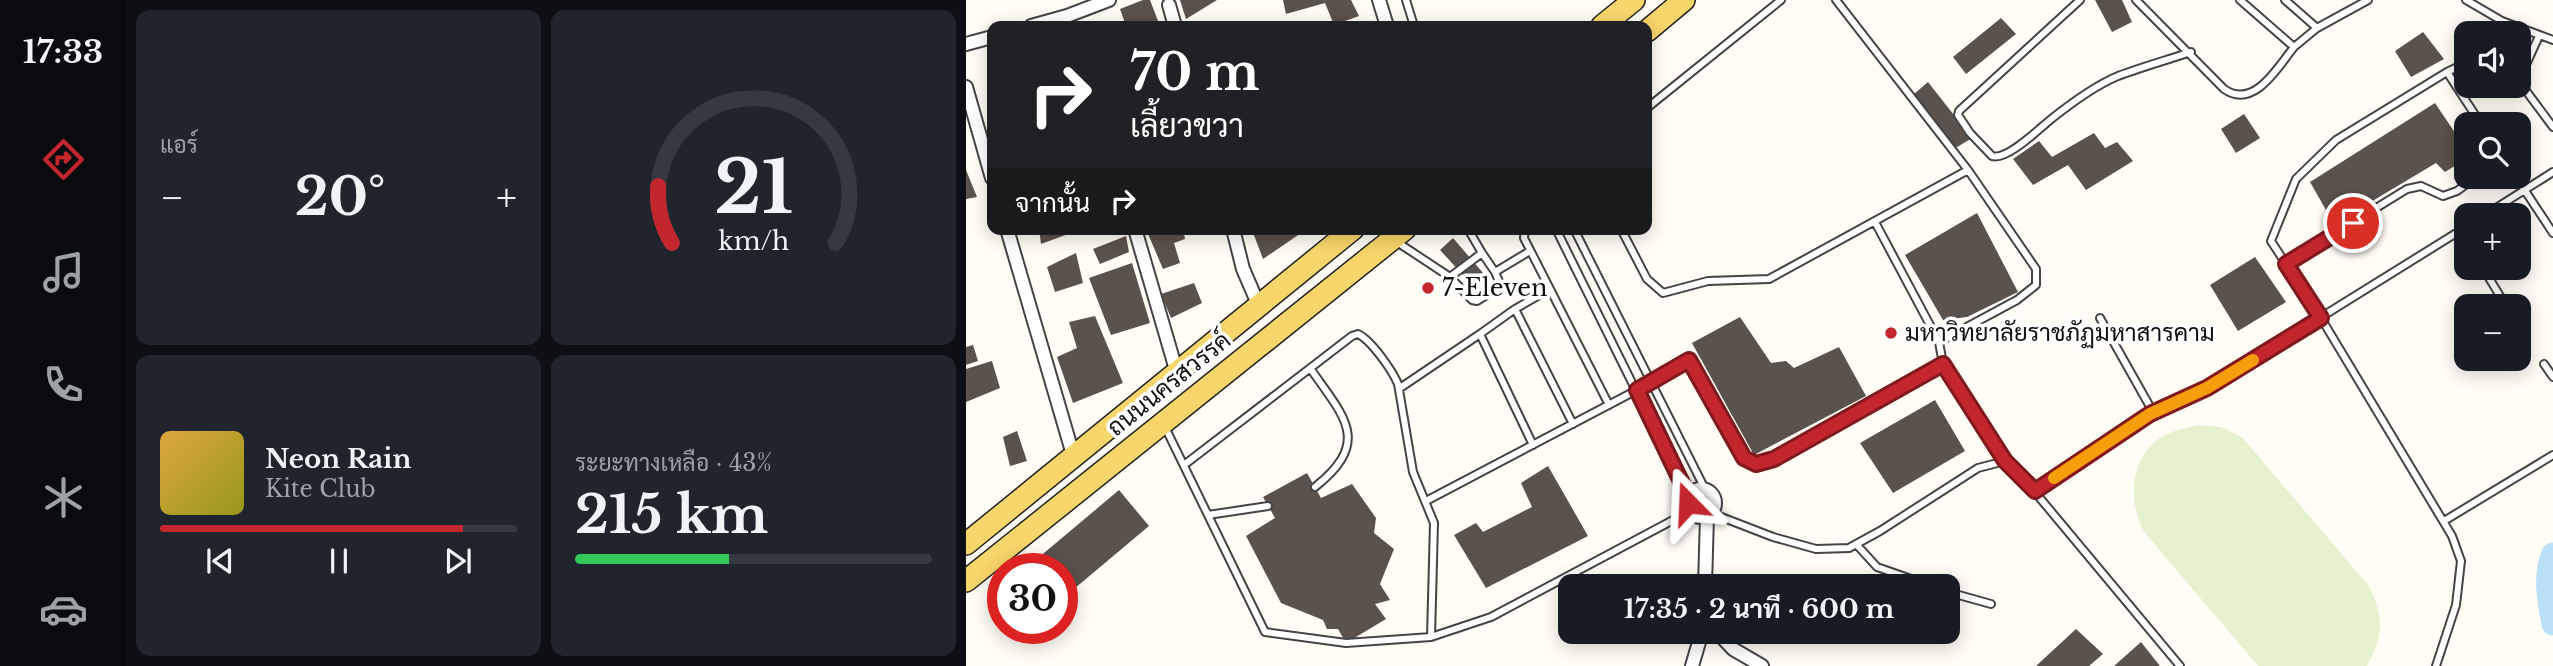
<!DOCTYPE html>
<html lang="th">
<head>
<meta charset="utf-8">
<style>
  body { margin:0; font-family:"Libre Baskerville",Sarabun,serif; background:#20242c; color:#f1f3f6; height:100vh; display:flex; flex-direction:column; font-size:26px; white-space:nowrap }
  * { box-sizing:border-box; margin:0 }
  p { font-size:23px; color:#9ea1a6 }
  .icon { flex:none; width:38px; height:38px; fill:none; stroke:currentColor; stroke-width:2; stroke-linecap:round; stroke-linejoin:round }
  .map { position:relative; flex:1; overflow:hidden }
  .side { display:flex; flex-direction:column; gap:10px; padding:10px; background:#0d0f14; width:840px }
  .side>* { flex:none }
  .banner { position:absolute; left:21px; top:21px; width:665px; height:214px; border-radius:14px; box-shadow:0 4px 18px #0003; background:#202124; color:#fff; overflow:hidden }
  .controls { position:absolute; left:1488px; top:21px; display:grid; gap:14px }
  .controls a { display:grid; place-items:center; width:77px; height:77px; border-radius:14px; background:#171b24; box-shadow:0 4px 18px #0003; font-size:35px }
  .speed { position:absolute; left:21px; top:553px; display:flex; gap:14px; font-size:35px; font-weight:700; text-align:center }
  .speed>* { display:grid; place-content:center; width:91px; height:91px; border-radius:50%; background:#171b24; box-shadow:0 4px 18px #0003; line-height:1 }
  .speed .limit { border:10px solid #d22; background:#fff; color:#111 }
  .pin { position:absolute; display:grid; place-items:center; width:60px; height:60px; color:#fff; margin:-30px; border:4px solid #fff; border-radius:50%; box-shadow:0 2px 7px #0007 }
  .me { position:absolute; width:77px; margin:-38px; rotate:339deg; stroke-linejoin:round; filter:drop-shadow(0 0 5px #0008) }
  .turn { display:flex; align-items:center; gap:24px; height:147px; padding:0 28px; font-size:32px }
  .turn .icon { width:91px; height:91px; stroke-width:2.5 }
  .turn b { display:block; font-size:49px; line-height:60px }
  .then { display:flex; align-items:center; height:66px; padding:0 28px; background:#0003; gap:14px; font-size:26px }
  .big { font-size:52px; font-weight:700; line-height:1.1 }
  .side .widget { flex:1; display:flex; flex-direction:column; justify-content:center; gap:10px; min-width:0; padding:0 24px; border-radius:14px; background:#20242c }
  .side .dial { align-items:center; gap:0 }
  .dial svg { height:182px; overflow:visible; fill:none; stroke:#363941; stroke-width:7; stroke-linecap:round; text-anchor:middle }
  .dial text { fill:#f1f3f6; stroke:none }
  .song { display:flex; align-items:center; gap:21px }
  .cover { width:84px; height:84px; border-radius:10px; background:linear-gradient(135deg,hsl(40 70% 55%),hsl(60 70% 35%)) }
  .played { height:7px; border-radius:4px; background:linear-gradient(90deg,#c4262e 85%,#363941 85%) }
  .keys { display:flex; justify-content:space-around; direction:ltr }
  .heat { display:flex; justify-content:space-between; align-items:center; font-size:38px; direction:ltr }
  .charge { height:10px; border-radius:5px; background:linear-gradient(90deg,#34c759 43%,#363941 0) }
  .side .tiles { flex:1; display:grid; gap:10px; grid-template-columns:repeat(2,1fr) }
  .trip { position:absolute; left:592px; top:574px; width:402px; height:70px; border-radius:14px; background:#171b24; box-shadow:0 4px 18px #0003; font-weight:700; line-height:70px; text-align:center }
  main { display:flex; flex:1; min-height:0 }
  .tabs { display:flex; flex-direction:column; width:126px; justify-content:space-around; align-items:center; background:#090b0e; color:#9ea1a6 }
  .tabs .icon { width:49px; height:49px }
  .tabs .current { color:#c4262e }
  .tabs b { font-size:32px; color:#f1f3f6 }
  .map>svg:first-child { display:block }
  .pitch { fill:#e6f2cf }
  .lines { fill:none; stroke-linecap:round; stroke-linejoin:round }
  .river { stroke:#b9e0f7; stroke-width:23 }
  .building { fill:#5a524d }
  .service-casing { stroke:#444; stroke-width:10 }
  .minor-casing { stroke:#444; stroke-width:16 }
  .primary-casing { stroke:#222; stroke-width:24 }
  .service { stroke:#fff; stroke-width:6 }
  .minor { stroke:#fff; stroke-width:12 }
  .primary { stroke:#f9d66b; stroke-width:21 }
  .route-casing { stroke:#7f191e; stroke-width:18 }
  .route { stroke:#c4262e; stroke-width:12 }
  .slow { stroke:#f59e0b; stroke-width:12 }
  .poi-dot { fill:#c4262e; stroke:#fff; stroke-width:2.5 }
  .labels { text-anchor:middle; stroke-width:7; stroke-linejoin:round; paint-order:stroke }
  .poi-label { font-size:24px; fill:#111; stroke:#fff; text-anchor:start }
  .street-label { font-size:24px; fill:#111; stroke:#fff }
</style>
</head>
<body>
<main>
<nav class="tabs">
<b>17:33</b>
<svg class="icon current" aria-label="directions" viewBox="0 0 24 24"><path d="M12 3l9 9-9 9-9-9zM9 14v-3h6M13 9l2 2-2 2"/></svg>
<svg class="icon" aria-label="music" viewBox="0 0 24 24"><path d="M9 18V5l10-2v13"/><circle cx="6" cy="18" r="3"/><circle cx="16" cy="16" r="3"/></svg>
<svg class="icon" aria-label="phone" viewBox="0 0 24 24"><path d="M5 4h4l2 5-3 2q2 4 5 5l2-3 5 2v4C11 20 4 13 5 4z"/></svg>
<svg class="icon" aria-label="climate" viewBox="0 0 24 24"><path d="M12 3v18M4 7l16 10M4 17L20 7"/></svg>
<svg class="icon" aria-label="car" viewBox="0 0 24 24"><path d="M5 17H2v-5l4-1 3-4h7l3 4 3 1v5h-3M9 17h6M6 11h13"/><circle cx="7" cy="17" r="2"/><circle cx="17" cy="17" r="2"/></svg>
</nav>
<section class="side">
<div class="tiles">
<div class="widget"><p>แอร์</p>
<div class="heat"><a>−</a><b class="big">20°</b><a>+</a></div>
</div>
<div class="widget dial"><svg viewBox="0 0 100 80">
<path d="M14 69A42 42 0 1 1 86 69"/>
<path d="M14 69A42 42 0 0 1 8 44" stroke="#c4262e"/>
<text x="50" y="56" font-size="32" font-weight="700">21</text>
<text x="50" y="72" font-size="11">km/h</text>
</svg></div>
<div class="widget">
<div class="song"><i class="cover"></i><div><b>Neon Rain</b><p>Kite Club</p></div></div>
<div class="played"></div>
<div class="keys"><svg class="icon" aria-label="previous" viewBox="0 0 24 24"><path d="M18 5L8 12l10 7zM5 5v14"/></svg><svg class="icon" aria-label="pause" viewBox="0 0 24 24"><path d="M8 5v14M16 5v14"/></svg><svg class="icon" aria-label="next" viewBox="0 0 24 24"><path d="M6 5l10 7-10 7zM19 5v14"/></svg></div>
</div>
<div class="widget"><p>ระยะทางเหลือ · 43%</p><b class="big">215 km</b><div class="charge"></div></div>
</div>
</section>
<div class="map">
<svg width="1587" height="666" viewBox="0 0 1587 666">
  <rect width="100%" height="100%" fill="#fffdf5"/>
  <path class="pitch" d="M1231,425L1255,427L1276,437L1403,586C1418,618 1418,635 1401,666H1292L1179,533C1161,502 1163,454 1199,435C1209,430 1221,428 1231,425Z"/>
  <g class="lines">
    <path class="river" d="M1587,554C1577,576 1583,601 1587,624"/>
  </g>
  <path class="building" d="M177,0H184L194,26H160L154,9Z
    M214,0H251L220,19Z
    M317,0H385L393,16L368,25L359,3L320,14Z
    M1129,0H1156L1166,22L1146,32Z
    M1035,18L1050,34L1000,74L987,57Z
    M1457,32L1478,59L1445,77L1429,51Z
    M962,82L1006,138L988,149L948,94Z
    M1469,103L1500,149V159L1479,172L1470,163L1368,224L1344,182Z
    M1278,114L1294,138L1270,153L1255,129Z
    M1128,133L1139,148L1151,142L1167,161L1120,190L1102,165L1067,185L1047,159L1073,141L1086,157Z
    M0,170L11,197L0,199Z
    M1011,213L1052,292L1001,317L977,320L939,255Z
    M73,229H104L105,233L75,244Z
    M180,229H217L219,239L208,243L214,263L197,269Z
    M288,229H341L297,259L286,230Z
    M160,236L163,252L134,264L127,249Z
    M487,238L518,274L506,285L474,250Z
    M110,253L117,283L89,292L81,267Z
    M1289,257L1320,302L1272,331L1244,285Z
    M166,263L184,323L145,335L123,278Z
    M228,283L236,303L205,318L195,294Z
    M129,316L157,383L107,403L91,357L111,348L103,322Z
    M774,317L805,363L820,361L828,368L873,347L900,396L788,455L726,343Z
    M7,345L12,361L0,365V347Z
    M26,361L34,388L0,402V369Z
    M969,400L999,451L927,493L894,443Z
    M51,431L61,461L44,466L37,437Z
    M582,466L622,536L520,588L488,535L510,523L517,532L566,507L555,483Z
    M341,473L355,498L386,484L410,518L408,533L428,549L414,584L424,600L409,604L420,619L380,643L372,629H361L357,620L315,603L280,536L309,518L297,497Z
    M153,490L183,526L96,599V569H59Z
    M37,587V606L26,597Z
    M1110,629L1137,654L1123,666H1070Z
    M1175,642L1194,666H1148Z"/>
  <g class="lines">
    <g class="service-casing">
      <path id="service" d="M440,0L448,26
        M870,0L1002,170L1070,269V285L1051,300L973,342
        M1114,0L993,111L992,115L1004,133L1026,156C1040,161 1072,130 1084,120C1104,104 1128,86 1152,76C1176,67 1201,60 1225,52
        M1170,0L1258,89C1288,110 1312,67 1328,47L1274,0
        M1319,0L1351,28L1402,0
        M1500,0L1536,21L1587,40
        M1328,47L1351,28
        M1481,72L1500,63
        M1552,80L1587,127
        M1553,80L1573,36
        M681,108L815,0
        M1550,177L1587,233
        M1519,215L1587,172
        M909,222L973,342L977,364L1039,461
        M559,229L558,238L643,405
        M590,229L723,498
        M608,229L740,491
        M655,229L681,279L697,293L742,281L803,279L1002,170
        M431,242L484,277L516,253L502,229
        M516,253L529,272
        M1319,264L1441,189L1455,186L1477,196L1491,191L1510,177
        M1517,268L1534,296
        M484,277L506,300L511,301L535,286L529,272L564,251
        M584,289L549,309L607,424
        M1134,318L1187,412
        M514,334L549,309
        M1578,364L1587,377
        M344,368C377,416 407,441 349,487
        M434,388L514,334L567,445
        M199,427L299,632L380,643L465,637L525,617L724,511
        M218,465L386,336L392,334C405,340 426,370 432,384L447,472L468,523L465,637
        M1068,491L1214,666
        M460,501L671,390L723,360L778,458L790,464L808,459L977,364
        M745,513L807,537L850,549L883,548L914,531L1012,468L1039,461L1068,491L1184,414L1241,388L1500,227
        M242,515L302,506
        M1478,521L1587,455
        M890,544L911,567L965,586
        M982,592L1025,604
        M1470,666L1490,605L1495,561L1486,536L1355,318L1305,241L1330,179L1370,140L1481,72L1515,124"/>
    </g>
    <g class="minor-casing">
      <path id="minor" d="M413,0L421,26
        M203,5L209,26
        M65,26L101,16L143,0
        M0,44L26,37
        M0,87L26,178
        M41,229L108,458
        M169,229L211,373
        M267,229L277,269L293,306
        M721 503a14 14 0 1 1 28 0a14 14 0 1 1-28 0Z
        M739,586L741,516
        M751,632L767,649L796,666
        M726,666L736,632"/>
    </g>
    <g class="primary-casing">
      <path id="primary" d="M636,26L668,0
        M681,31L718,0
        M0,544L387,229
        M0,581L439,229"/>
    </g>
    <use href="#service" class="service"/>
    <use href="#minor" class="minor"/>
    <use href="#primary" class="primary"/>
  </g>
  <g class="lines">
    <g class="route-casing">
      <path id="route" d="M722,503L723,498L671,390L723,360L778,458L790,464L808,459L977,364L1039,461L1069,491L1184,414L1241,388L1355,318L1320,264L1387,223"/>
    </g>
    <use href="#route" class="route"/>
    <path class="slow" d="M1088,478L1184,414L1241,388L1287,360"/>
  </g>
  <g class="poi-dot">
    <circle cx="462" cy="288" r="7"/>
    <circle cx="925" cy="333" r="7"/>
  </g>
  <g class="labels">
    <g class="poi-label">
      <text x="476" y="296">7-Eleven</text>
      <text x="939" y="341">มหาวิทยาลัยราชภัฏมหาสารคาม</text>
    </g>
    <g class="street-label">
      <text transform="translate(203 384) rotate(-39)" y="8">ถนนนครสวรรค์</text>
    </g>
  </g>
</svg>
<div class="controls">
<a><svg class="icon" aria-label="sound" viewBox="0 0 24 24"><path d="M4 9h4l5-4v14l-5-4H4zM17 9q2 3 0 6"/></svg></a>
<a><svg class="icon" aria-label="search" viewBox="0 0 24 24"><circle cx="10" cy="10" r="6"/><path d="M15 15l6 6"/></svg></a>
<a>+</a>
<a>−</a>
</div>
<div class="speed"><div class="limit">30</div></div>
<div class="pin" style="left:1387px;top:223px;background:#d93025"><svg class="icon" aria-label="arrive" viewBox="0 0 24 24"><path d="M6 21V4h12l-3 4 3 4H6"/></svg></div>
<svg class="me" style="left:722px;top:503px" viewBox="-20 -20 40 40"><path d="M0-17L14 15 0 8-14 15z" fill="#c4262e" stroke="#fff" stroke-width="4"/></svg>
<div class="trip">17:35 · 2 นาที · 600 m</div>
<div class="banner">
<div class="turn"><svg class="icon" aria-label="right" viewBox="0 0 24 24"><path d="M7 20v-9h11M14 6l5 5-5 5"/></svg><div><b>70 m</b>เลี้ยวขวา</div></div>
<div class="then">จากนั้น<svg class="icon" aria-label="right" viewBox="0 0 24 24"><path d="M7 20v-9h11M14 6l5 5-5 5"/></svg></div>
</div>
</div>
</main>
</body>
</html>
